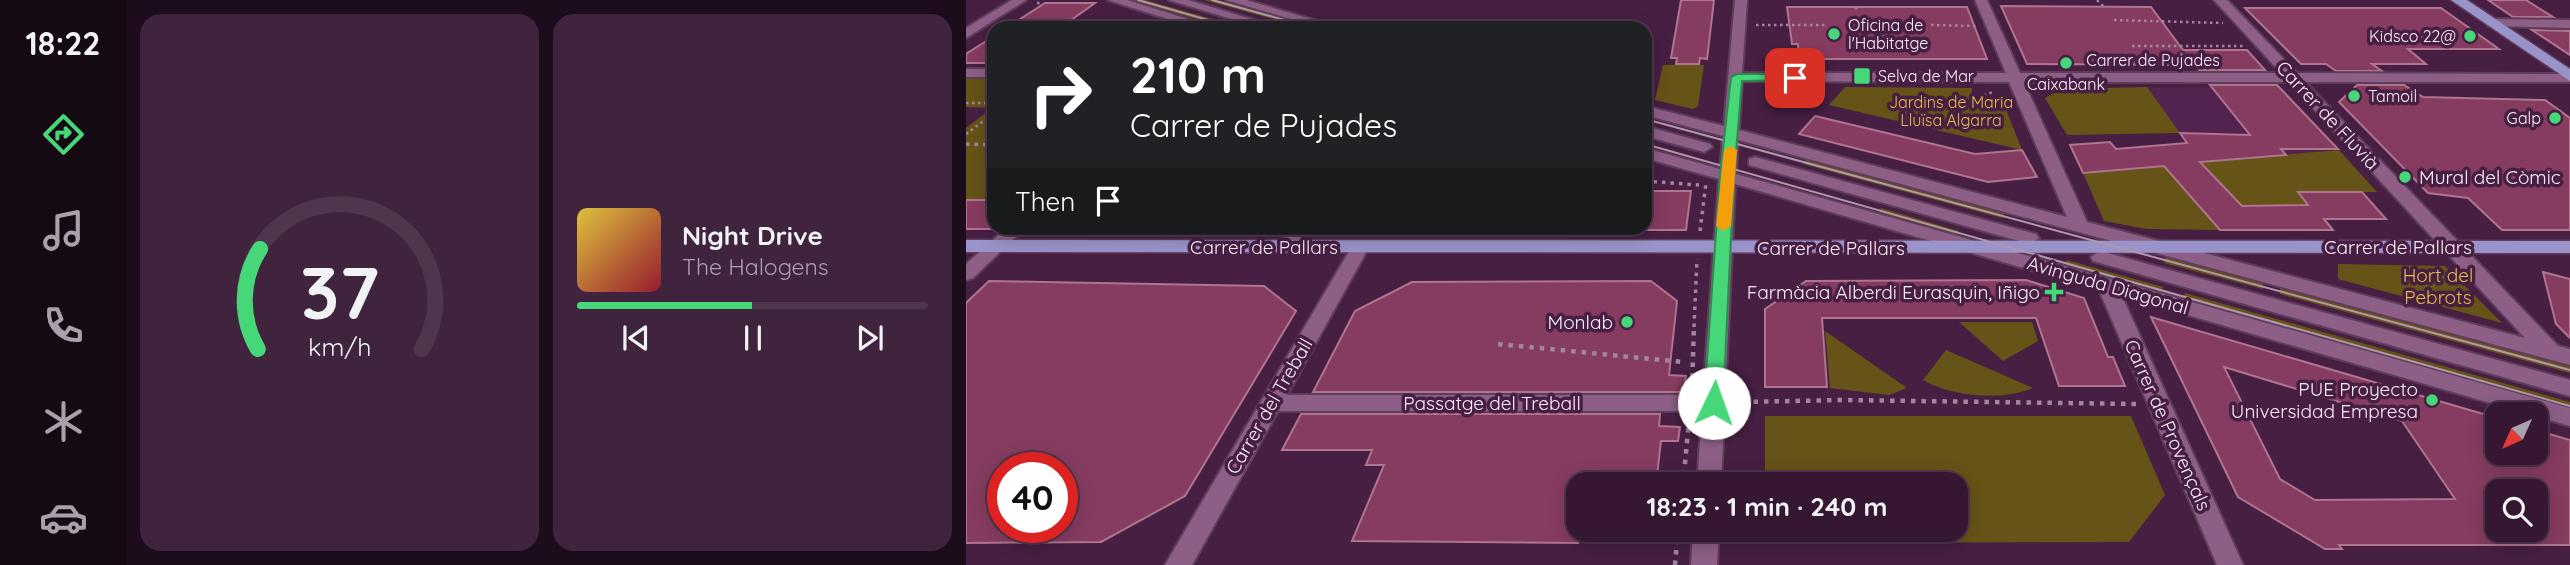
<!DOCTYPE html>
<html lang="en">
<head>
<meta charset="utf-8">
<style>
  body { margin:0; font-family:Quicksand,sans-serif; background:#40243e; color:#f1f3f6; height:100vh; display:flex; flex-direction:column; font-size:26px; white-space:nowrap }
  * { box-sizing:border-box; margin:0 }
  p { font-size:23px; color:#aa9fac }
  .icon { flex:none; width:38px; height:38px; fill:none; stroke:currentColor; stroke-width:2; stroke-linecap:round; stroke-linejoin:round }
  .map { position:relative; flex:1; overflow:hidden }
  .panel { display:flex; flex-direction:column; gap:14px; padding:14px; background:#1d0d1c; width:840px }
  .panel>* { flex:none }
  .hud { position:absolute; left:21px; top:21px; width:665px; height:214px; border-radius:21px; box-shadow:0 4px 18px #0003,0 0 0 2px #4f364d; background:#202124; color:#fff; overflow:hidden }
  .needle { width:46px; rotate:225deg }
  .controls { position:absolute; left:1519px; top:402px; display:grid; gap:14px }
  .controls a { display:grid; place-items:center; width:63px; height:63px; border-radius:14px; background:#351732; box-shadow:0 4px 18px #0003,0 0 0 2px #4f364d; font-size:35px }
  .speed { position:absolute; left:21px; top:452px; display:flex; gap:14px; font-size:35px; font-weight:700; text-align:center }
  .speed>* { display:grid; place-content:center; width:91px; height:91px; border-radius:50%; background:#351732; box-shadow:0 4px 18px #0003,0 0 0 2px #4f364d; line-height:1 }
  .speed .limit { border:10px solid #d22; background:#fff; color:#111 }
  .pin { position:absolute; display:grid; place-items:center; width:60px; height:60px; color:#fff; margin:-30px; border-radius:14px; box-shadow:0 4px 10px #0006 }
  .me { position:absolute; width:77px; margin:-38px; rotate:3deg; stroke-linejoin:round; filter:drop-shadow(0 0 5px #0008) }
  .turn { display:flex; align-items:center; gap:24px; height:147px; padding:0 28px; font-size:32px }
  .turn .icon { width:91px; height:91px; stroke-width:2.5 }
  .turn b { display:block; font-size:49px; line-height:60px }
  .then { display:flex; align-items:center; height:66px; padding:0 28px; background:#0003; gap:14px; font-size:26px }
  .panel .widget { flex:1; display:flex; flex-direction:column; justify-content:center; gap:10px; min-width:0; padding:0 24px; border-radius:21px; background:#40243e }
  .panel .dial { align-items:center; gap:0 }
  .dial svg { height:182px; overflow:visible; fill:none; stroke:#4f364d; stroke-width:7; stroke-linecap:round; text-anchor:middle }
  .dial text { fill:#f1f3f6; stroke:none }
  .song { display:flex; align-items:center; gap:21px }
  .cover { width:84px; height:84px; border-radius:10px; background:linear-gradient(135deg,hsl(50 70% 55%),hsl(350 70% 35%)) }
  .played { height:7px; border-radius:4px; background:linear-gradient(90deg,#46d779 50%,#4f364d 50%) }
  .keys { display:flex; justify-content:space-around; direction:ltr }
  .panel .tiles { flex:1; display:grid; gap:14px; grid-template-columns:repeat(2,1fr) }
  .trip { position:absolute; left:600px; top:472px; width:402px; height:70px; border-radius:21px; background:#351732; box-shadow:0 4px 18px #0003,0 0 0 2px #4f364d; font-weight:800; line-height:70px; text-align:center }
  main { display:flex; flex:1; min-height:0 }
  .tabs { display:flex; flex-direction:column; width:126px; justify-content:space-around; align-items:center; background:#150914; color:#aa9fac }
  .tabs .icon { width:49px; height:49px }
  .tabs .current { color:#46d779 }
  .tabs b { font-size:32px; color:#f1f3f6 }
  .map>svg:first-child { display:block }
  .built { fill:#52234e }
  .green { fill:#665317 }
  .building { fill:#863c61; stroke:#af748e; stroke-width:2; fill-rule:evenodd }
  .lines { fill:none; stroke-linecap:round; stroke-linejoin:round }
  .minor-casing { stroke:#5e3d5b; stroke-width:4 }
  .major-casing { stroke:#5e3d5b; stroke-width:3 }
  .path-far2 { stroke:#a2869f; stroke-width:2.5; stroke-dasharray:2.5 3.5; stroke-linecap:butt }
  .path-far1 { stroke:#a2869f; stroke-width:3.5; stroke-dasharray:3.5 5; stroke-linecap:butt }
  .path { stroke:#a2869f; stroke-width:4.5; stroke-dasharray:4.5 6; stroke-linecap:butt }
  .minor { fill:#8d5f87; fill-rule:evenodd }
  .major { fill:#9a93ca; fill-rule:evenodd }
  .tram { stroke:#b197ad; stroke-width:2 }
  .route { fill:#46d779; stroke:#2e8c4f; stroke-width:2 }
  .slow { fill:#f59e0b }
  .poi-dot { fill:#46d779; stroke:#471f43; stroke-width:2.5 }
  .labels { text-anchor:middle; stroke-width:7; stroke-linejoin:round; paint-order:stroke }
  .far-poi-label { font-size:16px; fill:#feeefb; stroke:#471f43; text-anchor:start }
  .far-street-label { font-size:16px; fill:#feeefb; stroke:#471f43 }
  .far-park-label { font-size:16px; fill:#e4be48; stroke:#471f43 }
  .street-label { font-size:19px; fill:#feeefb; stroke:#471f43 }
  .poi-label { font-size:19px; fill:#feeefb; stroke:#471f43; text-anchor:end }
  .park-label { font-size:19px; fill:#e4be48; stroke:#471f43 }
</style>
</head>
<body>
<main>
<nav class="tabs">
<b>18:22</b>
<svg class="icon current" aria-label="directions" viewBox="0 0 24 24"><path d="M12 3l9 9-9 9-9-9zM9 14v-3h6M13 9l2 2-2 2"/></svg>
<svg class="icon" aria-label="music" viewBox="0 0 24 24"><path d="M9 18V5l10-2v13"/><circle cx="6" cy="18" r="3"/><circle cx="16" cy="16" r="3"/></svg>
<svg class="icon" aria-label="phone" viewBox="0 0 24 24"><path d="M5 4h4l2 5-3 2q2 4 5 5l2-3 5 2v4C11 20 4 13 5 4z"/></svg>
<svg class="icon" aria-label="climate" viewBox="0 0 24 24"><path d="M12 3v18M4 7l16 10M4 17L20 7"/></svg>
<svg class="icon" aria-label="car" viewBox="0 0 24 24"><path d="M5 17H2v-5l4-1 3-4h7l3 4 3 1v5h-3M9 17h6M6 11h13"/><circle cx="7" cy="17" r="2"/><circle cx="17" cy="17" r="2"/></svg>
</nav>
<section class="panel">
<div class="tiles">
<div class="widget dial"><svg viewBox="0 0 100 80">
<path d="M14 69A42 42 0 1 1 86 69"/>
<path d="M14 69A42 42 0 0 1 15 25" stroke="#46d779"/>
<text x="50" y="56" font-size="32" font-weight="700">37</text>
<text x="50" y="72" font-size="11">km/h</text>
</svg></div>
<div class="widget">
<div class="song"><i class="cover"></i><div><b>Night Drive</b><p>The Halogens</p></div></div>
<div class="played"></div>
<div class="keys"><svg class="icon" aria-label="previous" viewBox="0 0 24 24"><path d="M18 5L8 12l10 7zM5 5v14"/></svg><svg class="icon" aria-label="pause" viewBox="0 0 24 24"><path d="M8 5v14M16 5v14"/></svg><svg class="icon" aria-label="next" viewBox="0 0 24 24"><path d="M6 5l10 7-10 7zM19 5v14"/></svg></div>
</div>
</div>
</section>
<div class="map">
<svg width="1604" height="565" viewBox="0 0 1604 565">
  <rect width="100%" height="100%" fill="#471f43"/>
  <path class="built" d="M1181,87L1317,88L1373,150L1241,162L1216,136Z
    M64,228H306L304,230L60,231Z"/>
  <path class="green" d="M164,0H179L278,28H262Z
    M238,0H253L356,28H340Z
    M697,65H738L732,106L727,109L689,100Z
    M0,78H28V199H0V128L26,108L0,107Z
    M879,87L1006,88L1005,98L1022,107H1039L1056,150L863,105Z
    M1181,87L1214,133L1101,135L1079,98L1096,89Z
    M1373,150L1411,192H1333L1342,205L1280,211L1234,162Z
    M841,159L1039,213L1036,218L837,164Z
    M1198,166L1254,230L1180,229L1138,221L1117,173Z
    M915,208L993,231L990,236L912,214Z
    M1200,256L1297,283V289L1198,263Z
    M1101,260L1197,287L1196,295L1098,267Z
    M1372,264L1479,266L1536,323L1372,279Z
    M1314,287L1604,366V373L1314,294Z
    M1219,293L1604,402V411L1217,301Z
    M993,322H1066L1072,341L1037,361Z
    M859,331L941,388L923,395L864,388Z
    M980,350L1067,388C1037,401 986,397 957,380Z
    M799,416H1165L1199,495L1163,542L834,543L819,530H990V485H799Z"/>
  <path class="building" d="M715,0H748L741,59L734,58L733,64H710L711,58H705Z
    M1522,0H1560L1587,17H1547Z
    M79,3H129L94,28H40Z
    M1035,6L1185,7L1217,50H1281L1299,70H1233L1228,65L1061,64Z
    M821,7H1001L1021,59H833L832,44H826Z
    M1279,8H1475L1533,49H1442L1460,64H1406L1416,71H1370L1360,64H1335Z
    M1566,30L1604,31V55Z
    M28,36V63H0V54Z
    M1244,85H1311L1372,149H1315L1320,155L1234,162L1276,206L1342,205L1332,192H1396L1420,219H1358L1367,230H1254L1198,166L1117,173L1104,145L1144,142L1150,149L1221,143L1214,133L1284,135Z
    M1391,85H1438L1457,97L1579,100L1604,118V230H1536L1502,198L1462,193L1373,102Z
    M849,116L1009,154L1056,150L1071,177L1022,182L833,134Z
    M679,191H725L720,230H679Z
    M0,200H28V229H0Z
    M1577,272L1604,279V338L1590,324Z
    M1060,280L1118,298L1142,357H1147L1159,386H1093L1070,318H856L861,387H799V309L840,281Z
    M23,281L298,286L330,311L219,496L135,542L0,543V303ZM37,467H96V527H37Z
    M685,281L711,301L703,375L720,376L718,392H347L389,311L446,282Z
    M1185,317L1531,418V453H1570V430L1604,440V545H1373L1376,549H1359L1272,497ZM1258,367L1436,421L1489,499L1349,500L1314,479ZM1531,478H1570V530H1531Z
    M335,414H694L693,426L714,427L712,441H695L690,485H612V543L386,541L418,465H400L406,450H316Z"/>
  <g class="lines">
    <g class="minor-casing">
      <path id="minor" d="M46,0H60L0,38V28Z
        M142,0H161L250,28H230Z
        M203,0H222L315,28H295Z
        M260,0H280L376,28H355Z
        M769,0H781L776,73H1040L1009,0H1021L1054,73H1315L1248,0H1261L1331,73L1604,74V82H1339L1592,346L1604,349V365L772,140L770,174L1604,408V426L1156,296L1277,565H1251L1133,290L769,184L755,485H731L736,411H312L226,565H199L388,243L394,241L403,247L321,395H737L753,179L679,158V148L754,169L757,136L679,115V106L758,126ZM776,81L1043,82L1101,217L773,130ZM1058,82H1323L1559,338L1121,222Z
        M1526,19L1604,20V28L1522,26L1520,23Z
        M0,69H28V77H0Z
        M679,126L744,144L746,147L738,152L679,136Z
        M789,157L1070,234L1073,238L1064,244L783,165V159Z
        M40,228H59L7,278L0,280V264Z
        M324,228H342L326,251H314L311,247Z
        M1134,251L1604,380V396L1127,261L1125,257Z
        M727,530H753L751,565H725Z"/>
    </g>
    <g class="major-casing">
      <path id="major" d="M1485,0H1501L1604,69V81Z
        M0,240L1604,241V253L0,252Z"/>
    </g>
    <path class="path-far2" d="M1131,0L1137,6
      M71,3H74
      M890,7L891,11
      M1148,20L1257,23
      M790,25H860
      M965,25L1011,26
      M1166,46H1279
      M1012,97L1027,92
      M0,103H28
      M1022,103L1041,102
      M0,134L28,113"/>
    <path class="path-far1" d="M0,144L28,145
      M679,181L733,185
      M734,231L740,183
      M728,327L731,259"/>
    <path class="path" d="M532,344L717,362
      M726,388L728,325
      M777,402L877,400L1170,404
      M717,485L723,420
      M709,565L712,530"/>
    <use href="#minor" class="minor"/>
    <use href="#major" class="major"/>
    <path class="tram" d="M172,0L270,28
      M246,0L347,28
      M679,119L1604,370
      M679,144L1604,406"/>
  </g>
  <path class="route" d="M829,74L833,75V80L776,81L768,176L757,403L748,410L738,403L754,176L765,77L771,74Z"/>
  <path class="slow" d="M765,146L771,150L765,226L757,231L750,226L758,150Z"/>
  <g class="poi-dot">
    <circle cx="868" cy="34" r="7"/>
    <circle cx="1504" cy="36" r="7"/>
    <circle cx="1100" cy="63" r="7"/>
    <rect x="887" y="67" width="18" height="18" rx="3.5"/>
    <circle cx="1388" cy="96" r="7"/>
    <circle cx="1589" cy="118" r="7"/>
    <circle cx="1439" cy="177" r="7"/>
    <path d="M1084.5 281.5h7v7h7v7h-7v7h-7v-7h-7v-7h7z"/>
    <circle cx="661" cy="322" r="7"/>
    <circle cx="1466" cy="400" r="7"/>
  </g>
  <g class="labels">
    <g class="far-poi-label">
      <text x="882" y="31">Oficina de<tspan x="882" dy="18">l'Habitatge</tspan></text>
      <text x="1490" y="42" text-anchor="end">Kidsco 22@</text>
      <text x="912" y="82">Selva de Mar</text>
      <text x="1100" y="90" text-anchor="middle">Caixabank</text>
      <text x="1402" y="102">Tamoil</text>
      <text x="1575" y="124" text-anchor="end">Galp</text>
    </g>
    <g class="far-street-label">
      <text x="1187" y="66">Carrer de Pujades</text>
    </g>
    <g class="far-park-label">
      <text x="985" y="108">Jardins de Maria<tspan x="985" dy="18">Lluïsa Algarra</tspan></text>
    </g>
    <g class="street-label">
      <text transform="translate(1362 115) rotate(47)" y="7">Carrer de Fluvià</text>
      <text x="298" y="254">Carrer de Pallars</text>
      <text x="1432" y="254">Carrer de Pallars</text>
      <text x="865" y="255">Carrer de Pallars</text>
      <text transform="translate(1142 285) rotate(16)" y="7">Avinguda Diagonal</text>
      <text x="526" y="410">Passatge del Treball</text>
      <text transform="translate(303 406) rotate(-60)" y="7">Carrer del Treball</text>
      <text transform="translate(1202 425) rotate(66)" y="7">Carrer de Provençals</text>
    </g>
    <g class="poi-label">
      <text x="1453" y="184" text-anchor="start">Mural del Còmic</text>
      <text x="1074" y="299">Farmàcia Alberdi Eurasquin, Iñigo</text>
      <text x="647" y="329">Monlab</text>
      <text x="1452" y="396">PUE Proyecto<tspan x="1452" dy="22">Universidad Empresa</tspan></text>
    </g>
    <g class="park-label">
      <text x="1472" y="282">Hort del<tspan x="1472" dy="22">Pebrots</tspan></text>
    </g>
  </g>
</svg>
<div class="controls">
<a><svg class="needle" viewBox="-14 -14 28 28"><path d="M0-13l5 13h-10z" fill="#e53935"/><path d="M0 13l5-13h-10z" fill="#aa9fac"/></svg></a>
<a><svg class="icon" aria-label="search" viewBox="0 0 24 24"><circle cx="10" cy="10" r="6"/><path d="M15 15l6 6"/></svg></a>
</div>
<div class="speed"><div class="limit">40</div></div>
<div class="pin" style="left:829px;top:78px;background:#d93025"><svg class="icon" aria-label="arrive" viewBox="0 0 24 24"><path d="M6 21V4h12l-3 4 3 4H6"/></svg></div>
<svg class="me" style="left:748px;top:403px" viewBox="-20 -20 40 40"><circle r="19" fill="#fff"/><path d="M0-13L10 11 0 6-10 11z" fill="#46d779"/></svg>
<div class="trip">18:23 · 1 min · 240 m</div>
<div class="hud">
<div class="turn"><svg class="icon" aria-label="right" viewBox="0 0 24 24"><path d="M7 20v-9h11M14 6l5 5-5 5"/></svg><div><b>210 m</b>Carrer de Pujades</div></div>
<div class="then">Then<svg class="icon" aria-label="arrive" viewBox="0 0 24 24"><path d="M6 21V4h12l-3 4 3 4H6"/></svg></div>
</div>
</div>
</main>
</body>
</html>
